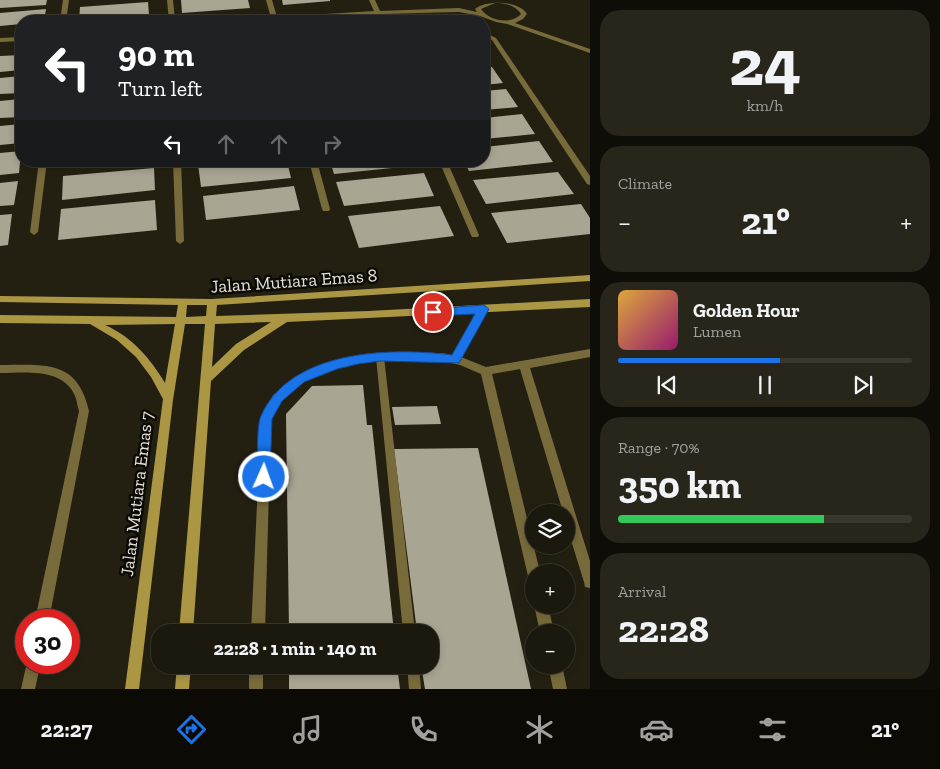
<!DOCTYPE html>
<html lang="en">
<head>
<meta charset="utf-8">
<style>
  body { margin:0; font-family:"Zilla Slab",serif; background:#28251b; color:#f1f3f6; height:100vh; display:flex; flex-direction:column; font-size:19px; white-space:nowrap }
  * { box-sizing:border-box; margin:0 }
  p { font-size:16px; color:#a0a09d }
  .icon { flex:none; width:28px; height:28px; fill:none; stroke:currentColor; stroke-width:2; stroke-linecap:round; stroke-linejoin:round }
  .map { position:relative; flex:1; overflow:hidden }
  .panel { display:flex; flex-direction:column; gap:10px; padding:10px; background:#0f0d07; width:350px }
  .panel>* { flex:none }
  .guide { position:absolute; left:15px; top:15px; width:475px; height:152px; border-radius:20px; box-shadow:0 2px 8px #0003,0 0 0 1px #39372e; background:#202124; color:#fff; overflow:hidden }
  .tools { position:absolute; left:525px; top:504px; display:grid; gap:10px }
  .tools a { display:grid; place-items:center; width:50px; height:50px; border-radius:50%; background:#1b180d; box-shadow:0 2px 8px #0003,0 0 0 1px #39372e; font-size:25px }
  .speed { position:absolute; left:15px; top:609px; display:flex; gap:10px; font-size:25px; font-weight:700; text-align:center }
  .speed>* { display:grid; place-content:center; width:65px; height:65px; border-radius:50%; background:#1b180d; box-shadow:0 2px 8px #0003,0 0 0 1px #39372e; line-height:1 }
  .speed .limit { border:8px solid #d22; background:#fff; color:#111 }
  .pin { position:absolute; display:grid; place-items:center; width:42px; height:42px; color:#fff; margin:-21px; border:2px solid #fff; border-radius:50%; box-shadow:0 1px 5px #0007 }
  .me { position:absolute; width:55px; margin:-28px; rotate:2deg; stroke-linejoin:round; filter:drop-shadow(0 0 4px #0008) }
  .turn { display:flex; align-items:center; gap:18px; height:105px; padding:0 20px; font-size:22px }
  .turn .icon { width:65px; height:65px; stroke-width:2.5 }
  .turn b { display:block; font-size:35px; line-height:42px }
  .lanes { display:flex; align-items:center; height:48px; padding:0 20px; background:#0003; justify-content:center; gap:25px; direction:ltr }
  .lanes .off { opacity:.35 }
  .big { font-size:38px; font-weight:800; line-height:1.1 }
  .panel .tile { flex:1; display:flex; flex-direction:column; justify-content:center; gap:8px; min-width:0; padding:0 18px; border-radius:20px; background:#28251b }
  .panel .dial { align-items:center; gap:0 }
  .dial b { font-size:65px; line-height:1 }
  .song { display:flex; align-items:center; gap:15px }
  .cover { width:60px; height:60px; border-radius:8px; background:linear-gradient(135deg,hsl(40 70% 55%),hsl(320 70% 35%)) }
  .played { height:5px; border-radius:2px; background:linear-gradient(90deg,#1a73e8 55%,#39372e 55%) }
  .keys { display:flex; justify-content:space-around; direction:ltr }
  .heat { display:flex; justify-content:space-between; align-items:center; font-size:28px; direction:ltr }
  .charge { height:8px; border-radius:4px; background:linear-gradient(90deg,#34c759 70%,#39372e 0) }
  .trip { position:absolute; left:151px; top:624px; width:288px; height:50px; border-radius:20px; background:#1b180d; box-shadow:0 2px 8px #0003,0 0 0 1px #39372e; font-weight:800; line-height:50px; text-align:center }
  .menu { display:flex; height:80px; justify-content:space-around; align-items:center; background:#0b0a05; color:#a0a09d }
  .menu .icon { width:35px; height:35px }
  .menu .active { color:#1a73e8 }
  .menu b { font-size:22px; color:#f1f3f6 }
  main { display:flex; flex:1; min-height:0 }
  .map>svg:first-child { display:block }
  .building { fill:#a9a593 }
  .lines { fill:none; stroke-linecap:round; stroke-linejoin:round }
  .lane { fill:#786b3b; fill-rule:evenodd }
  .street { fill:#786b3b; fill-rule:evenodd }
  .secondary { fill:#ab9644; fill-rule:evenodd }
  .route { fill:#1a73e8; stroke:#114b97 }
  .labels { text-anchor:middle; stroke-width:5; stroke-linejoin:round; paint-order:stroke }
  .street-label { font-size:18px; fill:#e5e2d9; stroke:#0b0a05 }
</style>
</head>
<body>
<main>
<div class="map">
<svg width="590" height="689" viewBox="0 0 590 689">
  <rect width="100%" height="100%" fill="#242011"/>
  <path class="building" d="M0,0H47L46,5L0,8Z
    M181,0H248L250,8L182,13Z
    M282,0H330V1L283,5Z
    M148,2L149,15L79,20L80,7Z
    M46,9L44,21H21V24L0,26V13Z
    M21,55V70L0,72V56Z
    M492,67L503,83L484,85V68Z
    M21,76V93L0,94V78Z
    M506,89L518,107L484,110V91Z
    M21,99V117L0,118V101Z
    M522,114L535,134L484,139V118Z
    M21,124V143L0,145V126Z
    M539,141L553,162L469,171L464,161H484V147Z
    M21,151L19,173L0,175V153Z
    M66,161H125V163L65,168Z
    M230,161H287L291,178L201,187L198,164Z
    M330,161H419L421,165L334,174Z
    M154,168L155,190L62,200L63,176Z
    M558,172L574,194L486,204L473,180Z
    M424,173L434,196L344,206L336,182Z
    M18,181L14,205L0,206V183Z
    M294,186L300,210L206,220L203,196Z
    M155,200L157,230L58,240L61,209Z
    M581,204L590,218V234L507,243L491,213Z
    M440,206L454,236L359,248L348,216Z
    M12,214L8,245L0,246V215Z
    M363,385L367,425H372L394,632H289L286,414L312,386Z
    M437,406L441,424L395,425L392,407Z
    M478,448L531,689H425L421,665H430V632H417L394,449Z
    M289,665H397L400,689H289Z"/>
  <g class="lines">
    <path class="lane" d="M380,353L383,355L384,357L415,632H403L376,357L377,355Z
      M407,665H419L421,689H409Z"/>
    <path class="street" d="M63,0H69L66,21H60Z
      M167,0H173L175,21H169Z
      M266,0H272L277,17L374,11L369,0H375L380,11L459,8L477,12L475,9C486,0 518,0 527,14L523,19L515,23L590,49V53L507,24L496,22L480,16L459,12L382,14L385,21H379L376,15L278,21H245L248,19L271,18ZM495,3C506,3 515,5 521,14C511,25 489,21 481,9Z
      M484,32L496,38L590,176V185L587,184L492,40L484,36Z
      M21,37V41L0,42V38Z
      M39,161H47L38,232L34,235L30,232Z
      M173,161H181L184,241L180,244L176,241Z
      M309,161H317L330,209L329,211H323L322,209Z
      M439,161H447L479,235L478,237H472L471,235Z
      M484,305L489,309L461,357L486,367L590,349V357L530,368L590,561V588L585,587L584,582L566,524V512H563L520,369L492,374L540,572H534V582L529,580L528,576L481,374L460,365L442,361H380L358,363L337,369L304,382L281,401L271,419L265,632H251L261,419L273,395L296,376L331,362L358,355L380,353H442L452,355L481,306Z
      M0,365C45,365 77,359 89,411L49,620H35L79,411C77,406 77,400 75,396C63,367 24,373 0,373Z
      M534,605H548L554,632H540Z
      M27,662H41L35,689H21Z
      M249,665H263V689H249Z
      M548,665H562L567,689H553Z"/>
    <path class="secondary" d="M590,275V281L217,305L216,316L369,311L590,299V307L287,322L244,350L211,381L193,632H179L205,324H185L173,400L139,689H125L163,399L151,377L136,357L117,340L90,324L0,323V315L176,317L178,305L0,302V296L212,299ZM187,305H207L206,316L186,317ZM271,322L236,344L212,367L215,324ZM175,324L165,383C150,358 132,337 105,325Z
      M177,665H191L189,689H175Z"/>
  </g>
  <path class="route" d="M484,305L489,309L459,363L380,361L358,364L337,369L304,382L282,401L272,419L270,477L268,481L264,483L259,481L257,477C258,463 256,427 261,416C290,350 390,347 452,355L475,314L433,316L429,315L428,312L429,309Z"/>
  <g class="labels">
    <g class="street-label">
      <text transform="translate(294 281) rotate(-4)" y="6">Jalan Mutiara Emas 8</text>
      <text transform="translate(137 494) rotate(-83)" y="6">Jalan Mutiara Emas 7</text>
    </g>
  </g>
</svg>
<div class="tools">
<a><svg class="icon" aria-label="layers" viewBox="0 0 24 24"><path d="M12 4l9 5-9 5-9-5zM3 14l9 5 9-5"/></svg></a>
<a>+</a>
<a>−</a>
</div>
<div class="speed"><div class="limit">30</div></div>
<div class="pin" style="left:433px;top:312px;background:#d93025"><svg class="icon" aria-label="arrive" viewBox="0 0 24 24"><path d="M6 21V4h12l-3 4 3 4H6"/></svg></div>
<svg class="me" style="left:264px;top:477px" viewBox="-20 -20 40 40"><circle r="17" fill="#1a73e8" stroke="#fff" stroke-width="3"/><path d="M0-11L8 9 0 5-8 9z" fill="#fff"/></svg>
<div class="trip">22:28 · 1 min · 140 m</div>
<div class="guide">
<div class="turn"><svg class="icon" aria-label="left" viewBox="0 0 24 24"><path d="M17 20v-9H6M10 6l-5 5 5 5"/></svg><div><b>90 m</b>Turn left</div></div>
<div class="lanes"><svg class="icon" aria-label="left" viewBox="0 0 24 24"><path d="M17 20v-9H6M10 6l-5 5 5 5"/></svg><svg class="icon off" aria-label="ahead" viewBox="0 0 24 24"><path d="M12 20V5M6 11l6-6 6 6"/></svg><svg class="icon off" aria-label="ahead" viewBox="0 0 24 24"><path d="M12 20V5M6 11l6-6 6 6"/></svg><svg class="icon off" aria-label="right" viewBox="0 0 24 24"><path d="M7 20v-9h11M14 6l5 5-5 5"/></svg></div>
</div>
</div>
<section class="panel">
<div class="tile dial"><b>24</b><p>km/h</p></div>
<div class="tile"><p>Climate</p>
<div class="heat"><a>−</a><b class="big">21°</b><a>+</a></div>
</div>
<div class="tile">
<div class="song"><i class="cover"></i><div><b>Golden Hour</b><p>Lumen</p></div></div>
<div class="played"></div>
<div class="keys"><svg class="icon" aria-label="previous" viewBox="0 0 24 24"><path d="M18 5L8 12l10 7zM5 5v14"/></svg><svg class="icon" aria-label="pause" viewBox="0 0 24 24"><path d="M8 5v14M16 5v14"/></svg><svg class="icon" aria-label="next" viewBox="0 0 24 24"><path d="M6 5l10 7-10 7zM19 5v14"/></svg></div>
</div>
<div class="tile"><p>Range · 70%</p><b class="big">350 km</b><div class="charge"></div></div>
<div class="tile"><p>Arrival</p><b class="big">22:28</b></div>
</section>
</main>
<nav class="menu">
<b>22:27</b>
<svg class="icon active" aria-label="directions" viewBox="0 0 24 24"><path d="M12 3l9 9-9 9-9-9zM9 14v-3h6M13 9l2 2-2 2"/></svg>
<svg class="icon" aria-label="music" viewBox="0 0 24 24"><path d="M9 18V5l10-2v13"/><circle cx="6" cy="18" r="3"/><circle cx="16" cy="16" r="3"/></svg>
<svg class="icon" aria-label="phone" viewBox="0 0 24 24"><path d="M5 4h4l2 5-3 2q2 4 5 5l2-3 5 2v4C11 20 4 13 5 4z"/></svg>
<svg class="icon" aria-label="climate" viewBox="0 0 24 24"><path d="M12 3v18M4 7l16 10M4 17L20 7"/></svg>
<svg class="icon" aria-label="car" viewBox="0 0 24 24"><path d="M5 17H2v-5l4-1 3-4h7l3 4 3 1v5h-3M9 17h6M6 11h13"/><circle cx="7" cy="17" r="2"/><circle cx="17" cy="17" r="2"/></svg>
<svg class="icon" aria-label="filters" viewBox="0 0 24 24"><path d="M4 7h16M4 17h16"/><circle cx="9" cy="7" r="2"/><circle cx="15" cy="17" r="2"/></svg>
<b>21°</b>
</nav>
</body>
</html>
